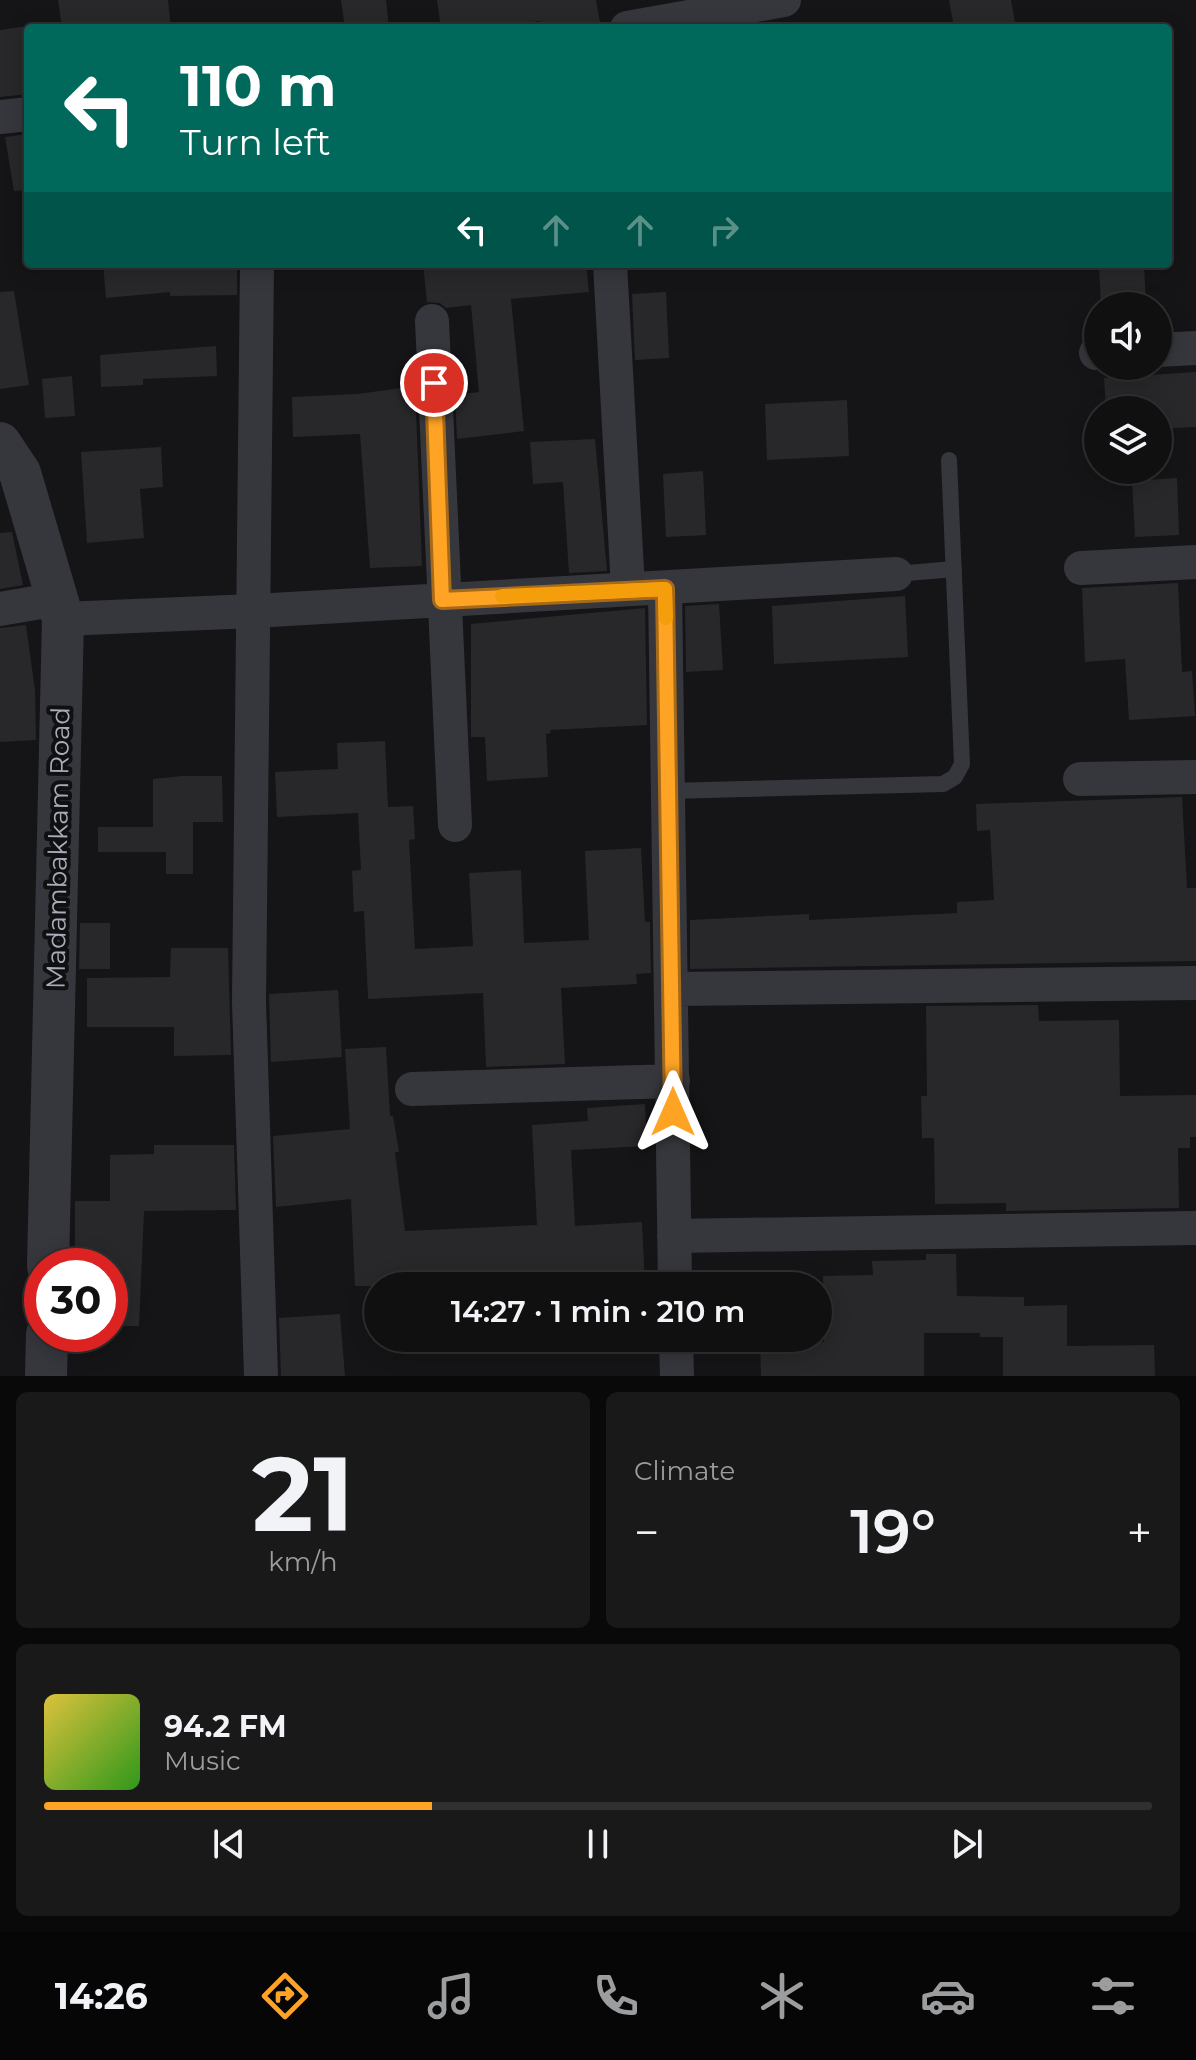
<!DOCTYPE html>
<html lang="en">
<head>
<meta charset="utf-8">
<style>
  body { margin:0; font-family:Montserrat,sans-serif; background:#19191a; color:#f1f3f6; height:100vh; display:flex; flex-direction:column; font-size:30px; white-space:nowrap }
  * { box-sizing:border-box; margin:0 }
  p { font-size:26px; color:#9c9d9f }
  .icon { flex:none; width:44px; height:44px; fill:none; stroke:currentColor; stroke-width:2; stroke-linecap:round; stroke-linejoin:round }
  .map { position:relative; height:1376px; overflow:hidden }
  .side { display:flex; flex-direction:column; gap:16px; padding:16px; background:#090909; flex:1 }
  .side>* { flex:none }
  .top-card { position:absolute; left:24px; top:24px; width:1148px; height:244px; border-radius:8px; box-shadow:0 4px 20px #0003,0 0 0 2px #303031; background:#00695c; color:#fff; overflow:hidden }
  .buttons { position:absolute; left:1084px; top:292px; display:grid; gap:16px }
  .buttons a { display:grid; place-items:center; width:88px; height:88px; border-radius:50%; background:#101011; box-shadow:0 4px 20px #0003,0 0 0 2px #303031; font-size:40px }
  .speed { position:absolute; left:24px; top:1248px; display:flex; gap:16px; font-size:40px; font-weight:700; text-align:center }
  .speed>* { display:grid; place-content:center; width:104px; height:104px; border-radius:50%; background:#101011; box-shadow:0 4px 20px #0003,0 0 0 2px #303031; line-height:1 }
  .speed .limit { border:12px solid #d22; background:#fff; color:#111 }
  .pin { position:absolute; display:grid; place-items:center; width:68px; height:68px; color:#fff; margin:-34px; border:4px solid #fff; border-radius:50%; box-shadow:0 2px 8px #0007 }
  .me { position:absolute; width:88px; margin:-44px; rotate:0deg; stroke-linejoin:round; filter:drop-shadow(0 0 6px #0008) }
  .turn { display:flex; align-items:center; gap:28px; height:168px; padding:0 24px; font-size:36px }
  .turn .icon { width:104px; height:104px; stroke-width:2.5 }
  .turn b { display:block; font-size:56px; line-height:68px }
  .lanes { display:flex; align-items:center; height:76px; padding:0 24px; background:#0003; justify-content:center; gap:40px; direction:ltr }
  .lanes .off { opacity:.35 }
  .big { font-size:60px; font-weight:600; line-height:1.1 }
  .side .card { flex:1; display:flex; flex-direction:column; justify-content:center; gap:12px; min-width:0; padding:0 28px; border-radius:12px; background:#19191a }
  .side .dial { align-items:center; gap:0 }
  .dial b { font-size:104px; line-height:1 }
  .song { display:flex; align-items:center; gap:24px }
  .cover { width:96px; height:96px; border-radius:12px; background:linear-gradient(135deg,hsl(50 70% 55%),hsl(110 70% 35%)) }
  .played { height:8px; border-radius:4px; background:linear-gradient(90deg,#ffa325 35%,#303031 35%) }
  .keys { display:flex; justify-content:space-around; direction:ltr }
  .heat { display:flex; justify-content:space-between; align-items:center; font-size:44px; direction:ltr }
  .side .tiles { flex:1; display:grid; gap:16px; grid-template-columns:1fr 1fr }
  .card:last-child { grid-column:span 2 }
  .trip { position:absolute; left:364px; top:1272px; width:468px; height:80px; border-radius:40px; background:#101011; box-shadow:0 4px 20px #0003,0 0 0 2px #303031; font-weight:600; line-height:80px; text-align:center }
  .menu { display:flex; height:128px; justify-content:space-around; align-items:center; background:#060607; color:#9c9d9f }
  .menu .icon { width:56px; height:56px }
  .menu .current { color:#ffa325 }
  .menu b { font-size:36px; color:#f1f3f6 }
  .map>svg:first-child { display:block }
  .building { fill:#28282b }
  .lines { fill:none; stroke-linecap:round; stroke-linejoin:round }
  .service { stroke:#36373d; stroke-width:16 }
  .minor { stroke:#36373d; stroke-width:34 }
  .tertiary { stroke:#36373d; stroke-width:42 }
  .route-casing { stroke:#a66a18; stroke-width:20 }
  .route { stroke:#ffa325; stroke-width:14 }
  .slow { stroke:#f59e0b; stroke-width:14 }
  .labels { text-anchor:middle; stroke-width:8; stroke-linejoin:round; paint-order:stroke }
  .street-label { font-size:26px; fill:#a6adb9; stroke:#101012 }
</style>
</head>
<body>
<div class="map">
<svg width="1196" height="1376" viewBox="0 0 1196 1376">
  <rect width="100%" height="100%" fill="#151517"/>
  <path class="building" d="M58,0H168L171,28H62Z
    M341,0H386L389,28H345Z
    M437,0H596L600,22L564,28H541L540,21L492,28H441Z
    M949,0H1011L1016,28H954Z
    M28,26V94L0,97V30Z
    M28,134V190L14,191L5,137Z
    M103,264H237V295L170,296V292L106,298Z
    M423,264H586L589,292L511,299L524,431L457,439L455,395L479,392L471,305L446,308L440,303L427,302Z
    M1099,264H1144L1146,306H1101Z
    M14,291L29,385L0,389V292Z
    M666,292L669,358L635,360L632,294Z
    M216,346L217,376L143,379V385L101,387L100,355Z
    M1196,372V427L1158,429V410H1106L1104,378Z
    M72,376L75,416L45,418L42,379Z
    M415,386L422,566L370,568L360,434L293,437L292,397L358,394Z
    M847,400L849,456L767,460L765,404Z
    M595,439L607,571L569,573L563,482L533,484L530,442Z
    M161,447L163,487L140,489L144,538L87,543L81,452Z
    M703,471L706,535L666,537L663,474Z
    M1177,478L1179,535L1135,537L1132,481Z
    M12,532L23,585L0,589V533Z
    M1178,583L1182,672L1192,671L1195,716L1129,720L1125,659L1085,662L1082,588Z
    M905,596L908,657L774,664L772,606Z
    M719,604L723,670L686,672L685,606Z
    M645,608L647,725L550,730L551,733L546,734L548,777L487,781L485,737H471V624Z
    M26,625L35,690L36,740L0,742V628Z
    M385,741L388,807L413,806L415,839L409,840L415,949L473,946L469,873L521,870L524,943L589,940L585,851L641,848L645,922H650L651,973L636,974L637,984L561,988L565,1064L486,1067L483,993L368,999L364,911L354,912L352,871L361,870L358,813L277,817L275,772L338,769L337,743Z
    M183,776H222L223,822H193V874H166V852H98V827H153V779Z
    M1182,797L1187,888H1196V961L690,969V920L809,914V920L957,913V902L994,900L990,830L977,831L976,804Z
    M80,923H110V969H79Z
    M171,948H228L231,1055L174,1056V1027H87V978L170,977Z
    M338,990L342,1057L271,1062L269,994Z
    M1038,1005L1039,1021L1119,1020L1120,1096L1196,1095V1137H1190V1148H1178L1179,1208L1006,1211V1203L935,1204L934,1138H922L921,1096H927L926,1006Z
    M386,1047L390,1116H393L399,1152H395L405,1231L537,1225L532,1125L588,1121L587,1108L645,1104L647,1146L571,1150L575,1226L642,1222L645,1286H355L351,1199L276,1207L273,1136L350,1129L345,1049Z
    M154,1145H234L236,1210L144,1211L139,1326H110V1266H75V1201H110V1155L154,1154Z
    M926,1254H956L957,1296L1024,1297V1306L1067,1305V1346L1154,1345L1155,1376H1003V1337H980V1333H924V1376H761L760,1343L824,1342L823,1276L873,1275L872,1261L926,1260Z
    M340,1314L345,1376H281L279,1318Z"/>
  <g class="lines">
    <path class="service" d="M896,574L954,569
      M668,791L943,784L955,777L962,764L949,460"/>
    <path class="minor" d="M627,28L784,0
      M0,117L28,114
      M257,264L249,1002L261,1376
      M610,264L628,588
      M432,321L455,825
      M1158,350L1196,348
      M1096,353H1098
      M1081,568L1196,562
      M665,589L675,1286
      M0,609L58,599
      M63,619L253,611L896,574
      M1080,779L1196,777
      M672,989L1196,983
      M412,1089L673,1081
      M674,1236L1196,1228
      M676,1338L677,1376"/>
    <path class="tertiary" d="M0,443L20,473L63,619L48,1266
      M46,1376L47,1334"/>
  </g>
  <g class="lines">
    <g class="route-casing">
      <path id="route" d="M434,383L442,600L665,589L673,1112"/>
    </g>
    <use href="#route" class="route"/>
    <path class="slow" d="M502,596L665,589L666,618"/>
  </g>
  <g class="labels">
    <g class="street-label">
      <text transform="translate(58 848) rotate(-89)" y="9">Madambakkam Road</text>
    </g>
  </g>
</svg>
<div class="buttons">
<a><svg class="icon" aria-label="sound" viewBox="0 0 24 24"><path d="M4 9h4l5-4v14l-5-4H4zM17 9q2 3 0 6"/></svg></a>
<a><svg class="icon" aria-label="layers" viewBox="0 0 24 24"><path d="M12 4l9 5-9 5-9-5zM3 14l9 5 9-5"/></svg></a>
</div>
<div class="speed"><div class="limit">30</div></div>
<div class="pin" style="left:434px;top:383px;background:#d93025"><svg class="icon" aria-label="arrive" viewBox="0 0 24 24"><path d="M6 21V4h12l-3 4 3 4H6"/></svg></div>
<svg class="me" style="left:673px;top:1112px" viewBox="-20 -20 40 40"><path d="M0-17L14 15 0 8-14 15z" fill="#ffa325" stroke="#fff" stroke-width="4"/></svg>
<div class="trip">14:27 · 1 min · 210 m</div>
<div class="top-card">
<div class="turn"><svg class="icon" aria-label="left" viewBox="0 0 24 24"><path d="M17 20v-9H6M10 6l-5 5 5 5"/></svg><div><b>110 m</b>Turn left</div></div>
<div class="lanes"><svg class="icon" aria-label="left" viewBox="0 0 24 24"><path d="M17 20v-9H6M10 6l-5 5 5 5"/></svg><svg class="icon off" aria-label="ahead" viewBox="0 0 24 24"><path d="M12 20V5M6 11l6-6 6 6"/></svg><svg class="icon off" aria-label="ahead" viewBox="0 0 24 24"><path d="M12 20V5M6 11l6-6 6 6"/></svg><svg class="icon off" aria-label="right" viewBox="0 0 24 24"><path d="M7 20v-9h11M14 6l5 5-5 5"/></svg></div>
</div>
</div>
<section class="side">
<div class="tiles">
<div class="card dial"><b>21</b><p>km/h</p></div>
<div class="card"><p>Climate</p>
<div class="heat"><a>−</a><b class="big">19°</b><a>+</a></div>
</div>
<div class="card">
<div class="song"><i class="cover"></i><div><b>94.2 FM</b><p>Music</p></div></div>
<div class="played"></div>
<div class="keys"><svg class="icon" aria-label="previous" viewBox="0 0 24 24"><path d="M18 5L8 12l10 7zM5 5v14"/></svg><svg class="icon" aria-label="pause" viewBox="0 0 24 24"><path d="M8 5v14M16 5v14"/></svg><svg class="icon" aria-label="next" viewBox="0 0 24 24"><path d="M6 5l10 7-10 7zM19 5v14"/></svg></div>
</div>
</div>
</section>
<nav class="menu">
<b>14:26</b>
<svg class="icon current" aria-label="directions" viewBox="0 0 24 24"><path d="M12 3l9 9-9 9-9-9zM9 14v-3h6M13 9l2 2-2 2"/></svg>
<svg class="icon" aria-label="music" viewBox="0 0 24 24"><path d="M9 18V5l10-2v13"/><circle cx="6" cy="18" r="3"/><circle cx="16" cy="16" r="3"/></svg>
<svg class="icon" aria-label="phone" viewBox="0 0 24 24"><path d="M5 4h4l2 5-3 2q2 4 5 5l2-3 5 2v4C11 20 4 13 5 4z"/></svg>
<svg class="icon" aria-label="climate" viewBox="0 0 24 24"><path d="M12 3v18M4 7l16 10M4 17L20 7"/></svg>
<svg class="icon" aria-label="car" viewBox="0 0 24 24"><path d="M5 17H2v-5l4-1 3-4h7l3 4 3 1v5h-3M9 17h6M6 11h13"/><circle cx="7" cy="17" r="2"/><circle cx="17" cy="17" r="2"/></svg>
<svg class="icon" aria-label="filters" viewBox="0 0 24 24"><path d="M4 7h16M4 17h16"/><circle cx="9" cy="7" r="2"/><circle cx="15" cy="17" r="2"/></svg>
</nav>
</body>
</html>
